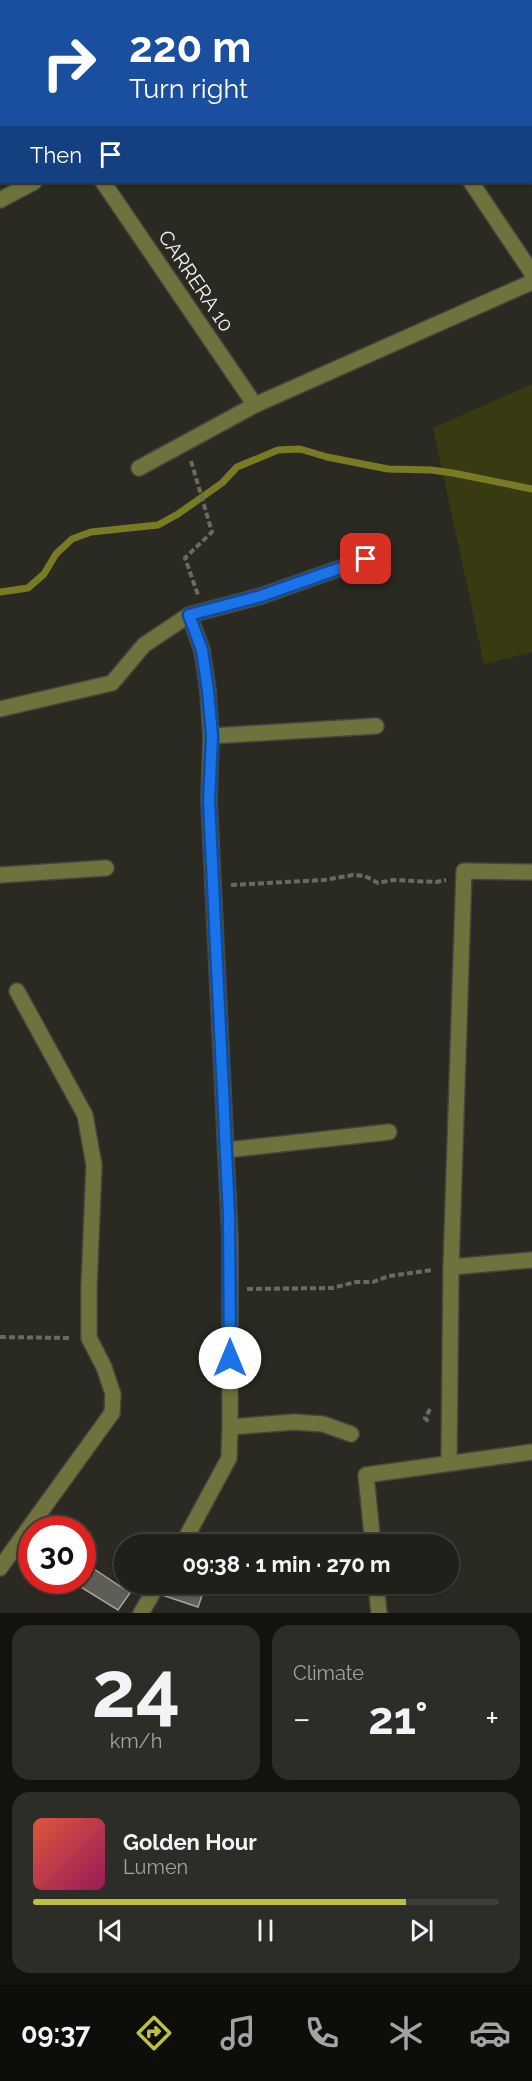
<!DOCTYPE html>
<html lang="en">
<head>
<meta charset="utf-8">
<style>
  body { margin:0; font-family:Raleway,sans-serif; background:#2d2d27; color:#f1f3f6; height:100vh; display:flex; flex-direction:column; font-size:22px; white-space:nowrap }
  * { box-sizing:border-box; margin:0 }
  p { font-size:20px; color:#a2a3a2 }
  .icon { flex:none; width:33px; height:33px; fill:none; stroke:currentColor; stroke-width:2; stroke-linecap:round; stroke-linejoin:round }
  .map { position:relative; height:1613px; overflow:hidden }
  .drawer { display:flex; flex-direction:column; gap:12px; padding:12px; background:#12120e; flex:1 }
  .drawer>* { flex:none }
  .hud { position:absolute; left:0px; top:0px; width:532px; height:183px; box-shadow:0 2px 4px #0004,0 0 0 2px #3d3e39; background:#1a4fa0; color:#fff; overflow:hidden }
  .speed { position:absolute; left:18px; top:1516px; display:flex; gap:12px; font-size:30px; font-weight:700; text-align:center }
  .speed>* { display:grid; place-content:center; width:78px; height:78px; border-radius:50%; background:#20201a; box-shadow:0 2px 4px #0004,0 0 0 2px #3d3e39; line-height:1 }
  .speed .limit { border:9px solid #d22; background:#fff; color:#111 }
  .pin { position:absolute; display:grid; place-items:center; width:51px; height:51px; color:#fff; margin:-26px; border-radius:12px; box-shadow:0 3px 9px #0006 }
  .me { position:absolute; width:66px; margin:-33px; rotate:0deg; stroke-linejoin:round; filter:drop-shadow(0 0 4px #0008) }
  .turn { display:flex; align-items:center; gap:21px; height:126px; padding:0 30px; font-size:27px }
  .turn .icon { width:78px; height:78px; stroke-width:2.5 }
  .turn b { display:block; font-size:42px; line-height:51px }
  .then { display:flex; align-items:center; height:57px; padding:0 30px; background:#0003; gap:12px; font-size:22px }
  .big { font-size:45px; font-weight:700; line-height:1.1 }
  .drawer .card { flex:1; display:flex; flex-direction:column; justify-content:center; gap:9px; min-width:0; padding:0 21px; border-radius:18px; background:#2d2d27 }
  .drawer .dial { align-items:center; gap:0 }
  .dial b { font-size:78px; line-height:1 }
  .song { display:flex; align-items:center; gap:18px }
  .cover { width:72px; height:72px; border-radius:9px; background:linear-gradient(135deg,hsl(10 70% 55%),hsl(330 70% 35%)) }
  .played { height:6px; border-radius:3px; background:linear-gradient(90deg,#bcbf44 80%,#3d3e39 80%) }
  .keys { display:flex; justify-content:space-around; direction:ltr }
  .heat { display:flex; justify-content:space-between; align-items:center; font-size:33px; direction:ltr }
  .drawer .tiles { flex:1; display:grid; gap:12px; grid-template-columns:1fr 1fr }
  .card:last-child { grid-column:span 2 }
  .trip { position:absolute; left:114px; top:1534px; width:345px; height:60px; border-radius:30px; background:#20201a; box-shadow:0 2px 4px #0004,0 0 0 2px #3d3e39; font-weight:700; line-height:60px; text-align:center }
  .tabs { display:flex; height:96px; justify-content:space-around; align-items:center; background:#0d0d0a; color:#a2a3a2 }
  .tabs .icon { width:42px; height:42px }
  .tabs .active { color:#bcbf44 }
  .tabs b { font-size:27px; color:#f1f3f6 }
  .map>svg:first-child { display:block }
  .green { fill:#383a12 }
  .lines { fill:none; stroke-linecap:round; stroke-linejoin:round }
  .stream { stroke:#787b23; stroke-width:7 }
  .building { fill:#5d5e55; stroke:#a4a59a; stroke-width:1.5 }
  .minor-casing { stroke:#46463e; stroke-width:18 }
  .path { stroke:#6a6a63; stroke-width:4; stroke-dasharray:6 3; stroke-linecap:butt }
  .minor { stroke:#6f723c; stroke-width:15 }
  .route-casing { stroke:#114b97; stroke-width:15 }
  .route { stroke:#1a73e8; stroke-width:10 }
  .labels { text-anchor:middle; stroke-width:6; stroke-linejoin:round; paint-order:stroke }
  .street-label { font-size:20px; fill:#f2f2ed; stroke:#2a2a22 }
</style>
</head>
<body>
<div class="map">
<svg width="532" height="1613" viewBox="0 0 532 1613">
  <rect width="100%" height="100%" fill="#2a2a22"/>
  <path class="green" d="M532,384V652L484,664L433,428Z"/>
  <g class="lines">
    <path class="stream" d="M0,592L28,588L44,574L56,554L72,539L91,532L158,525L178,514L222,483L237,467L278,450L300,449L327,457L388,469L431,470L453,473L532,489"/>
  </g>
  <path class="building" d="M82,1561L130,1593L118,1610L71,1581H82Z
    M164,1584H206L198,1607L159,1594Z"/>
  <g class="lines">
    <g class="minor-casing">
      <path id="minor" d="M351,0L352,2
        M390,2L393,0
        M0,35L2,38
        M103,182L255,405
        M471,182L532,273
        M0,200L34,182
        M139,468L255,405L532,282
        M0,709L112,683L144,645L189,615L261,596L366,559
        M211,736L376,726
        M0,875L106,868
        M227,1150L389,1132
        M451,1267L532,1260
        M230,1427L294,1422L323,1424L351,1434
        M449,1463L451,1267L464,871L532,872
        M182,1545L229,1458L230,1427V1237L209,801L211,736L208,691L202,650L189,615
        M373,1545L366,1475L532,1452
        M0,1568L112,1413L113,1394L104,1367L89,1338V1287L94,1165L85,1115L17,991
        M376,1584L379,1613
        M141,1613L158,1584"/>
    </g>
    <path class="path" d="M191,461L212,532L185,558L198,595
      M231,885L324,880L353,875L365,876L378,883L393,880L436,882L446,880
      M247,1289L332,1288L356,1282H373L389,1276L432,1270
      M0,1337L71,1338
      M430,1409L425,1418L430,1423"/>
    <use href="#minor" class="minor"/>
  </g>
  <g class="lines">
    <g class="route-casing">
      <path id="route" d="M230,1358L229,1215L209,801L212,736L208,691L202,650L189,615L261,596L366,559"/>
    </g>
    <use href="#route" class="route"/>
  </g>
  <g class="labels">
    <g class="street-label">
      <text transform="translate(196 281) rotate(56)" y="7">CARRERA 10</text>
    </g>
  </g>
</svg>
<div class="speed"><div class="limit">30</div></div>
<div class="pin" style="left:366px;top:559px;background:#d93025"><svg class="icon" aria-label="arrive" viewBox="0 0 24 24"><path d="M6 21V4h12l-3 4 3 4H6"/></svg></div>
<svg class="me" style="left:230px;top:1358px" viewBox="-20 -20 40 40"><circle r="19" fill="#fff"/><path d="M0-13L10 11 0 6-10 11z" fill="#1a73e8"/></svg>
<div class="trip">09:38 · 1 min · 270 m</div>
<div class="hud">
<div class="turn"><svg class="icon" aria-label="right" viewBox="0 0 24 24"><path d="M7 20v-9h11M14 6l5 5-5 5"/></svg><div><b>220 m</b>Turn right</div></div>
<div class="then">Then<svg class="icon" aria-label="arrive" viewBox="0 0 24 24"><path d="M6 21V4h12l-3 4 3 4H6"/></svg></div>
</div>
</div>
<section class="drawer">
<div class="tiles">
<div class="card dial"><b>24</b><p>km/h</p></div>
<div class="card"><p>Climate</p>
<div class="heat"><a>−</a><b class="big">21°</b><a>+</a></div>
</div>
<div class="card">
<div class="song"><i class="cover"></i><div><b>Golden Hour</b><p>Lumen</p></div></div>
<div class="played"></div>
<div class="keys"><svg class="icon" aria-label="previous" viewBox="0 0 24 24"><path d="M18 5L8 12l10 7zM5 5v14"/></svg><svg class="icon" aria-label="pause" viewBox="0 0 24 24"><path d="M8 5v14M16 5v14"/></svg><svg class="icon" aria-label="next" viewBox="0 0 24 24"><path d="M6 5l10 7-10 7zM19 5v14"/></svg></div>
</div>
</div>
</section>
<nav class="tabs">
<b>09:37</b>
<svg class="icon active" aria-label="directions" viewBox="0 0 24 24"><path d="M12 3l9 9-9 9-9-9zM9 14v-3h6M13 9l2 2-2 2"/></svg>
<svg class="icon" aria-label="music" viewBox="0 0 24 24"><path d="M9 18V5l10-2v13"/><circle cx="6" cy="18" r="3"/><circle cx="16" cy="16" r="3"/></svg>
<svg class="icon" aria-label="phone" viewBox="0 0 24 24"><path d="M5 4h4l2 5-3 2q2 4 5 5l2-3 5 2v4C11 20 4 13 5 4z"/></svg>
<svg class="icon" aria-label="climate" viewBox="0 0 24 24"><path d="M12 3v18M4 7l16 10M4 17L20 7"/></svg>
<svg class="icon" aria-label="car" viewBox="0 0 24 24"><path d="M5 17H2v-5l4-1 3-4h7l3 4 3 1v5h-3M9 17h6M6 11h13"/><circle cx="7" cy="17" r="2"/><circle cx="17" cy="17" r="2"/></svg>
</nav>
</body>
</html>
